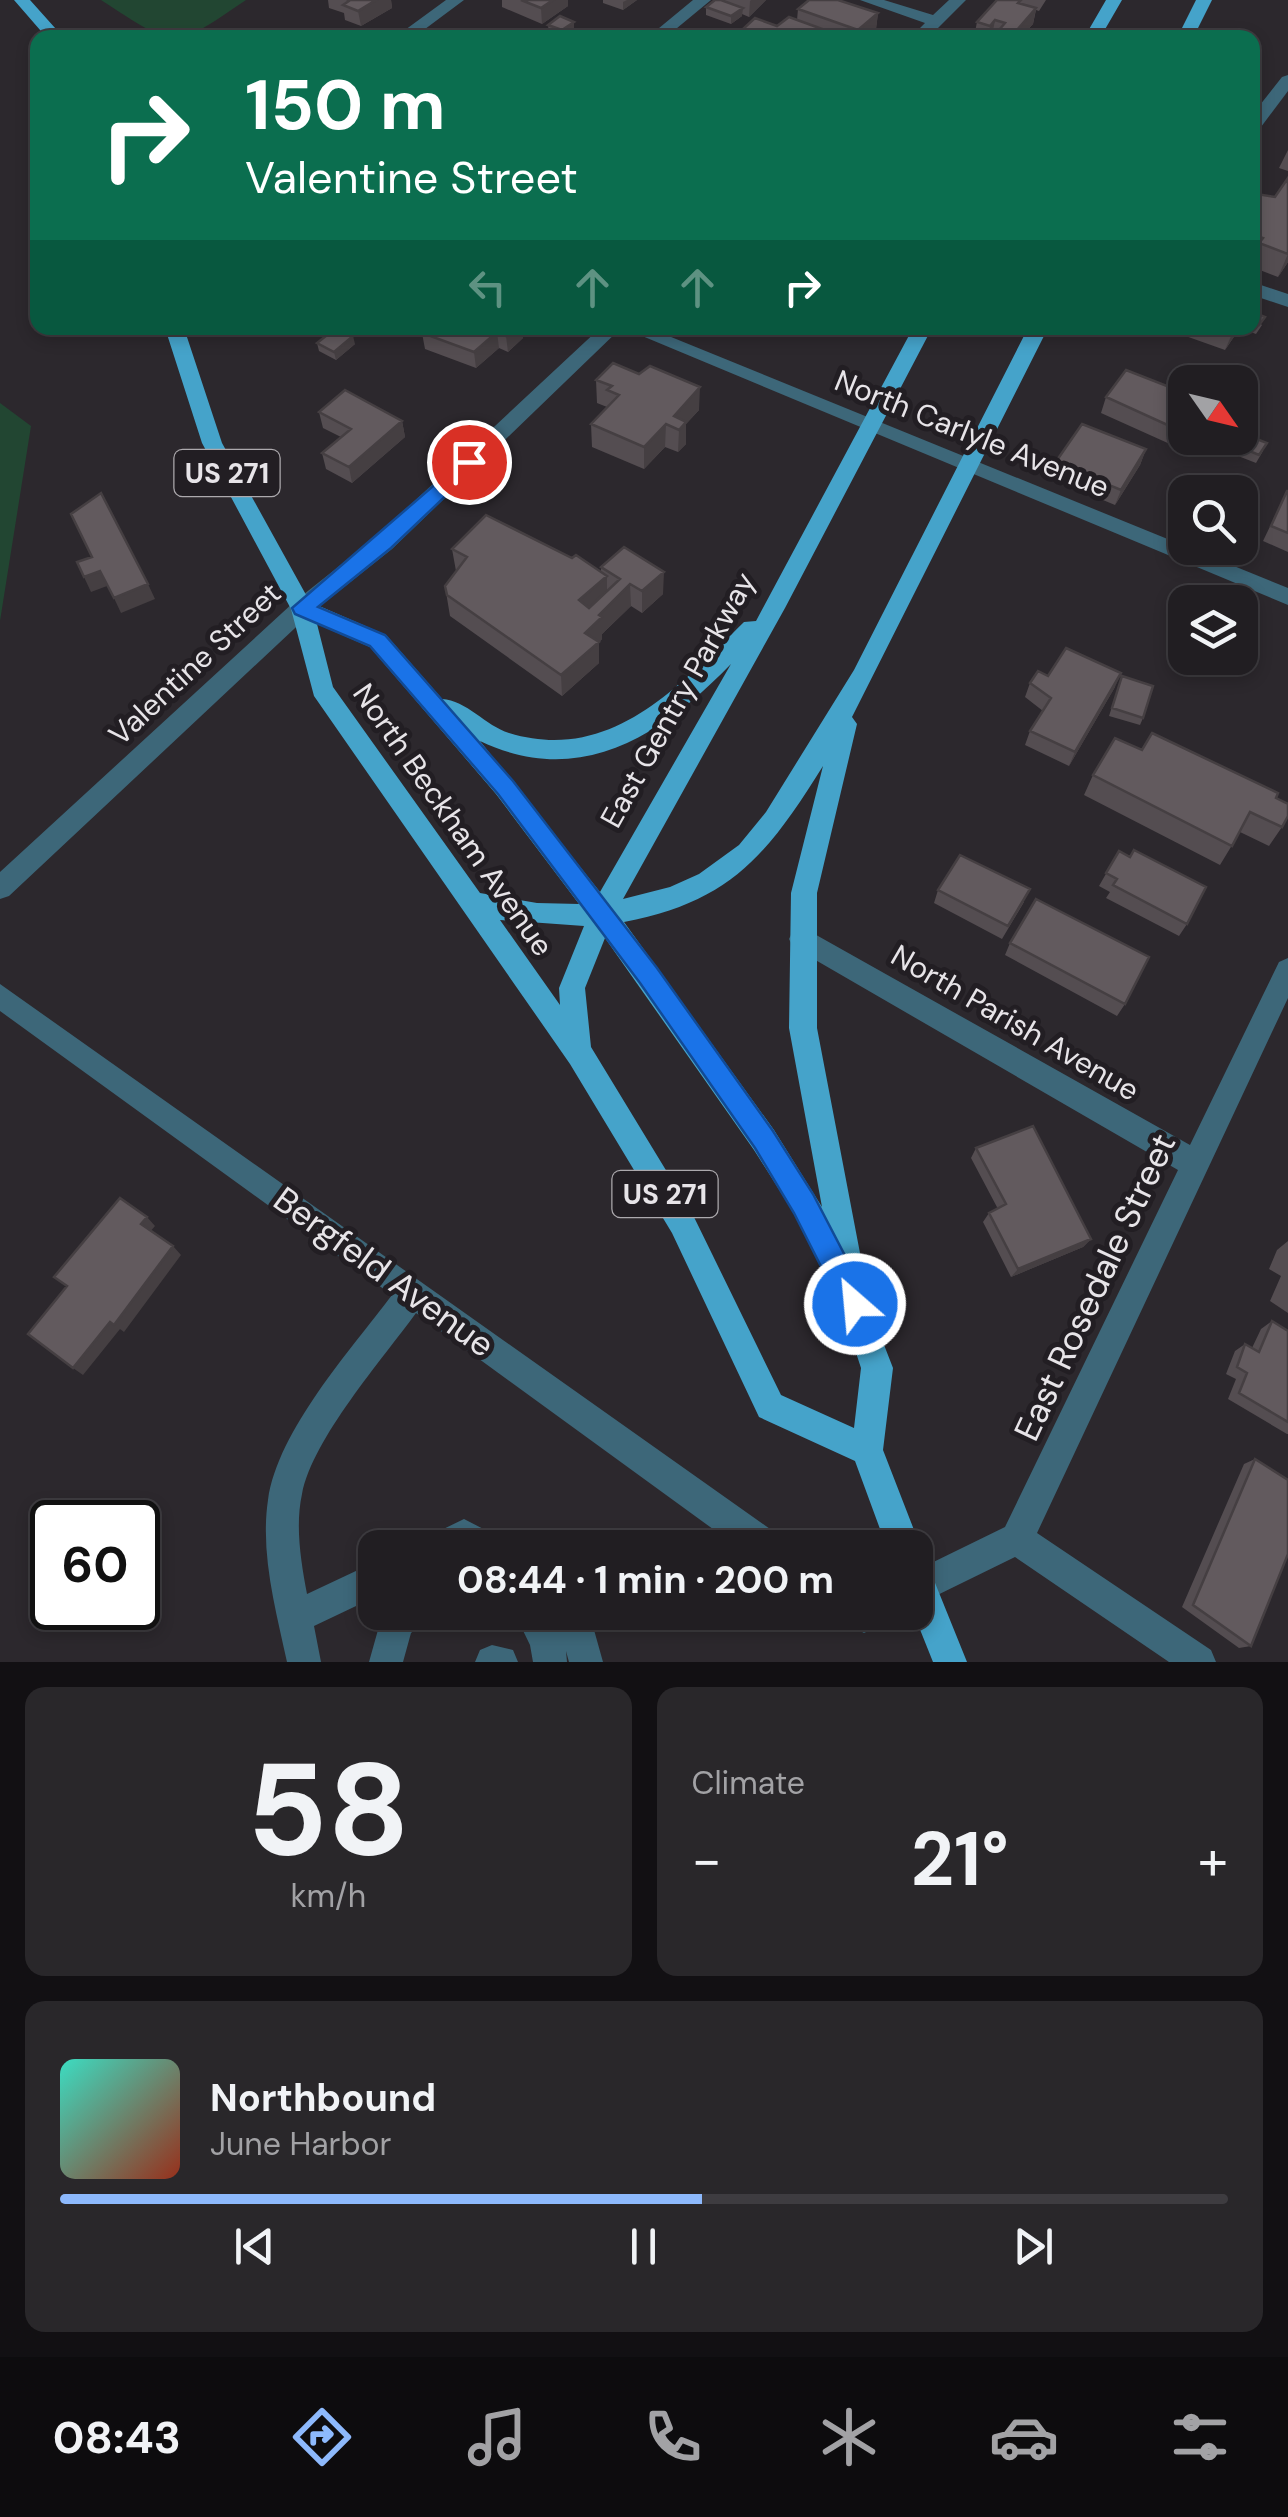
<!DOCTYPE html>
<html lang="en">
<head>
<meta charset="utf-8">
<style>
  body { margin:0; font-family:"DM Sans",sans-serif; background:#29272a; color:#f1f3f6; height:100vh; display:flex; flex-direction:column; font-size:38px; white-space:nowrap }
  * { box-sizing:border-box; margin:0 }
  p { font-size:32px; color:#a2a2a5 }
  .icon { flex:none; width:55px; height:55px; fill:none; stroke:currentColor; stroke-width:2; stroke-linecap:round; stroke-linejoin:round }
  .map { position:relative; height:1662px; overflow:hidden }
  .details { display:flex; flex-direction:column; gap:25px; padding:25px; background:#121013; flex:1 }
  .details>* { flex:none }
  .top-card { position:absolute; left:30px; top:30px; width:1230px; height:305px; border-radius:20px; box-shadow:0 5px 15px #0003,0 0 0 2px #3e3c40; background:#0b6e4f; color:#fff; overflow:hidden }
  .needle { width:65px; rotate:124deg }
  .tools { position:absolute; left:1168px; top:365px; display:grid; gap:20px }
  .tools a { display:grid; place-items:center; width:90px; height:90px; border-radius:20px; background:#211e22; box-shadow:0 5px 15px #0003,0 0 0 2px #3e3c40; font-size:50px }
  .speed { position:absolute; left:30px; top:1500px; display:flex; gap:20px; font-size:50px; font-weight:700; text-align:center }
  .speed>* { display:grid; place-content:center; width:130px; height:130px; border-radius:50%; background:#211e22; box-shadow:0 5px 15px #0003,0 0 0 2px #3e3c40; line-height:1 }
  .speed .limit { border:5px solid #111; border-radius:15px; background:#fff; color:#111 }
  .pin { position:absolute; display:grid; place-items:center; width:85px; height:85px; color:#fff; margin:-42px; border:5px solid #fff; border-radius:50%; box-shadow:0 2px 10px #0007 }
  .me { position:absolute; width:110px; margin:-55px; rotate:333deg; stroke-linejoin:round; filter:drop-shadow(0 0 8px #0008) }
  .turn { display:flex; align-items:center; gap:35px; height:210px; padding:0 50px; font-size:45px }
  .turn .icon { width:130px; height:130px; stroke-width:2.5 }
  .turn b { display:block; font-size:70px; line-height:85px }
  .lanes { display:flex; align-items:center; height:95px; padding:0 50px; background:#0003; justify-content:center; gap:50px; direction:ltr }
  .lanes .off { opacity:.35 }
  .big { font-size:75px; font-weight:700; line-height:1.1 }
  .details .card { flex:1; display:flex; flex-direction:column; justify-content:center; gap:15px; min-width:0; padding:0 35px; border-radius:20px; background:#29272a }
  .details .dial { align-items:center; gap:0 }
  .dial b { font-size:130px; line-height:1 }
  .song { display:flex; align-items:center; gap:30px }
  .cover { width:120px; height:120px; border-radius:15px; background:linear-gradient(135deg,hsl(170 70% 55%),hsl(10 70% 35%)) }
  .played { height:10px; border-radius:5px; background:linear-gradient(90deg,#8db9fc 55%,#3e3c40 55%) }
  .keys { display:flex; justify-content:space-around; direction:ltr }
  .heat { display:flex; justify-content:space-between; align-items:center; font-size:55px; direction:ltr }
  .details .tiles { flex:1; display:grid; gap:25px; grid-template-columns:1fr 1fr }
  .card:last-child { grid-column:span 2 }
  .trip { position:absolute; left:358px; top:1530px; width:575px; height:100px; border-radius:20px; background:#211e22; box-shadow:0 5px 15px #0003,0 0 0 2px #3e3c40; font-weight:700; line-height:100px; text-align:center }
  .tab-bar { display:flex; height:160px; justify-content:space-around; align-items:center; background:#0d0c0e; color:#a2a2a5 }
  .tab-bar .icon { width:70px; height:70px }
  .tab-bar .active { color:#8db9fc }
  .tab-bar b { font-size:45px; color:#f1f3f6 }
  .map>svg:first-child { display:block }
  .green { fill:#224632 }
  .lines { fill:none; stroke-linecap:round; stroke-linejoin:round }
  .minor { fill:#3d6779; fill-rule:evenodd }
  .major { fill:#45a3ca; fill-rule:evenodd }
  .wall { fill:#544d51 }
  .shaded-wall { fill:#453f42 }
  .building { fill:#625a5e; stroke:#453f42; stroke-width:2.5 }
  .route { fill:#1a73e8; stroke:#114b97; stroke-width:2.5 }
  .labels { text-anchor:middle; stroke-width:10; stroke-linejoin:round; paint-order:stroke }
  .shield { fill:#221e23; stroke:#aca9ad; stroke-width:2.5 }
  .shield-label { font-size:28px; font-weight:bold; fill:#e7e4e8 }
  .street-label { font-size:30px; fill:#e7e4e8; stroke:#221e23 }
  .near-street-label { font-size:35px; fill:#e7e4e8; stroke:#221e23 }
</style>
</head>
<body>
<div class="map">
<svg width="1288" height="1662" viewBox="0 0 1288 1662">
  <rect width="100%" height="100%" fill="#2c282d"/>
  <path class="green" d="M101,0H246C171,51 177,49 101,0Z
    M0,403L31,426L0,621Z"/>
  <g class="lines">
    <path class="minor" d="M446,0H464L413,38H394Z
      M693,0H711L665,38H647Z
      M860,0H884L933,15L949,0H966L928,38H910L925,23Z
      M214,29L230,38H201Z
      M1288,75V91L1258,131L1252,132V115L1282,77Z
      M1252,282L1288,294V307L1252,295Z
      M600,328H621L392,549L310,614L9,896L0,899V872L294,602L376,537Z
      M623,328H649L1288,588V605Z
      M802,927L1190,1145L1279,962L1288,958V998L1037,1533L1211,1650L1216,1662H1169L1015,1557L915,1606V1571L1005,1527L1178,1170L793,947L789,939L793,931Z
      M0,984L780,1536L784,1548H739L416,1313C382,1360 313,1438 302,1494C295,1526 301,1562 307,1594L375,1562V1597L314,1626L321,1662H287C276,1610 260,1554 268,1500C278,1430 350,1351 392,1295L0,1011Z
      M464,1519L497,1536L501,1548H425L429,1536Z
      M383,1612H426L421,1624L411,1633L403,1662H369Z
      M514,1612H550L560,1632L555,1612H589L603,1662H569L566,1651L567,1662H533L530,1645Z
      M842,1612H888L883,1624L864,1633L847,1624Z
      M492,1645L513,1650L518,1662H475L480,1650Z"/>
    <path class="major" d="M14,0H30L64,38H47Z
      M1106,0H1122L1100,38H1084Z
      M1196,0H1212L1193,38H1177Z
      M165,328H184L222,443L310,602L386,635L442,699C466,700 486,726 509,733C611,764 679,686 744,622L756,621L913,328H932L785,608L623,899L670,887L699,874L739,845L766,812L854,670L1028,328H1048L852,717L857,724L817,893V1028L864,1274L860,1283L893,1368L883,1450L921,1548L916,1559L927,1563L967,1662H933L913,1612L915,1548H887L855,1461L759,1417L672,1233L570,1064L314,696L291,609L202,443ZM317,624L370,647L496,794L579,904L537,903L480,893L333,687ZM731,664L600,892L480,741C580,789 662,735 731,664ZM823,766L791,893L789,1028L822,1207L774,1130L624,922C731,902 768,854 823,766ZM500,920L584,926L559,988L560,1005ZM605,938L754,1150L794,1213L842,1310L861,1368L854,1428L781,1395L692,1213L591,1047L585,988Z"/>
  </g>
  <path class="wall" d="M328,0H391L392,8L361,26L345,20L344,13L329,8Z
    M502,0H568V6L542,24L502,7Z
    M603,0H637L623,10L603,3Z
    M715,0H766L749,17L742,14V16L731,24L706,15V7Z
    M997,0H1046L1039,11L1036,10L1033,24L1020,38H962L975,32L977,22Z
    M798,9L878,13L876,29L866,38H742L743,29L777,26L797,20Z
    M574,22V30L563,38L549,33L548,25Z
    M1288,150V171L1279,168Z
    M1288,178V262L1278,277L1252,267V199L1275,197Z
    M1252,316L1262,325L1256,334L1245,330L1246,328H1252Z
    M389,328H420L409,337Z
    M522,328L523,338L508,352L499,348L476,368L425,349L422,333Z
    M1163,328H1240L1225,350Z
    M317,343L355,344L336,360L319,351Z
    M596,380L699,410L686,424V444L678,452L665,447L644,469L592,447L591,424L607,407L597,403Z
    M1185,393V438H1189L1181,449L1101,413L1106,397Z
    M319,412L402,421L405,437L352,483L326,469L322,453L341,437L323,428Z
    M1237,446L1263,451L1256,463L1233,454Z
    M1146,449L1140,465L1115,505L1050,478L1055,463Z
    M1287,491H1288V552L1263,541Z
    M452,549L601,572V567L663,594L642,613L631,606L602,634V639L599,642V663L562,696L450,616L445,586L456,571Z
    M1048,676L1115,687L1069,766L1025,745L1030,731L1043,711L1025,697L1030,683Z
    M1122,676L1143,718L1140,725L1109,716Z
    M1142,750L1276,798L1282,827L1269,846L1240,832L1220,865L1084,795L1093,775Z
    M1119,851L1187,924L1179,936L1106,898L1110,892L1099,886Z
    M938,890L1024,902L1002,939L934,903Z
    M1010,943L1125,1004L1117,1016L1005,955Z
    M976,1148L1091,1239L1083,1247L1011,1277L983,1222L989,1213L998,1209L971,1158Z
    M1288,1241V1313L1270,1301L1281,1276L1269,1269L1277,1250Z
    M1272,1321L1288,1331V1434H1287L1228,1399L1236,1379L1226,1374L1235,1351L1245,1344L1252,1348L1261,1329Z
    M1255,1459L1251,1646L1239,1648L1182,1607L1244,1464Z"/>
  <path class="shaded-wall" d="M376,0H391L392,8L361,26L358,11Z
    M553,0H568V6L542,24L541,8Z
    M627,0H637L623,10V2Z
    M751,0H766L749,17L750,1Z
    M743,8L742,16L731,24V16Z
    M1036,8L1033,24L1020,38H1010Z
    M878,13L876,29L866,38H857L858,30Z
    M995,20L992,36L988,38L990,26Z
    M574,22V30L562,38V30Z
    M1288,254V262L1278,277Z
    M409,328H420L409,337L408,329Z
    M514,328H522L523,338L508,352L506,336Z
    M1236,328H1240L1225,350L1232,334Z
    M497,332L499,348L476,368L474,352Z
    M353,336L355,344L336,360L334,352Z
    M700,387L699,410L686,424V444L678,452L679,430L674,416Z
    M402,421L405,437L352,483L349,467Z
    M666,424L665,447L644,469V447Z
    M1146,449L1140,465L1115,505L1121,490Z
    M100,571L107,586L91,592L84,577Z
    M664,572L663,594L642,613V591Z
    M607,576V598L580,621L579,600Z
    M148,584L155,599L121,613L114,598Z
    M630,584L631,606L602,634V639L599,642V663L562,696L561,675L585,633L599,615Z
    M1121,673L1115,687L1069,766L1075,752Z
    M147,1217L155,1226L149,1233L141,1224Z
    M1091,1239L1083,1247L1011,1277L1018,1269Z
    M173,1246L181,1255L124,1332L120,1329L83,1375L73,1368Z"/>
  <path class="building" d="M347,0H376L358,11L343,5L349,1Z
    M521,0H553L541,8Z
    M715,0H721L743,8L731,16L706,7Z
    M809,0H838L878,13L858,30L798,9Z
    M997,0H1021L1018,3L1036,8L1010,38H962L969,30L988,36L999,30L1005,23L995,20L990,26L977,22Z
    M560,16L574,22L562,30L548,25Z
    M789,17L847,38H769L743,29L755,18L777,26Z
    M1288,178V254L1259,243L1263,238L1252,234V199L1257,194L1275,197Z
    M1255,313L1265,317L1259,325L1252,323V316Z
    M336,328L353,336L334,352L317,343Z
    M429,328H516L506,336L497,332L474,352L422,333Z
    M1213,328H1236L1232,334Z
    M613,363L639,374L650,366L700,387L674,416L686,422L679,430L666,424L644,447L591,424L619,395L607,390L612,386L596,380Z
    M1126,370L1185,393V433L1106,397Z
    M345,390L402,421L349,467L322,453L351,429L319,412Z
    M1082,424L1146,449L1121,490L1055,463Z
    M1244,434L1267,443L1259,455L1237,446Z
    M1287,491H1288V533L1271,526Z
    M101,493L148,584L114,598L100,571L84,577L77,562L92,557L71,514Z
    M486,515L572,558L576,555L607,576L579,600L589,608L620,579L601,567L624,547L664,572L642,591L630,584L599,615L602,617L585,633L599,642L561,675L447,595L445,586L467,557L452,549Z
    M1066,648L1121,673L1075,752L1030,731L1051,698L1030,683L1038,671L1048,676Z
    M1122,676L1153,686L1143,718L1112,708Z
    M1152,733L1278,793L1276,798L1288,804V816L1282,827L1250,812L1232,846L1093,775L1115,738L1142,750Z
    M1134,850L1206,887L1187,924L1113,885L1117,879L1106,873L1119,851L1130,857Z
    M960,855L1030,889L1008,926L938,890Z
    M1036,899L1149,957L1125,1004L1010,943Z
    M1033,1126L1091,1239L1018,1269L989,1213L1006,1204L976,1148Z
    M120,1198L147,1217L141,1224L173,1246L114,1325L110,1322L73,1368L28,1334L67,1286L54,1277Z
    M1272,1321L1288,1331V1422L1239,1393L1247,1373L1237,1367L1245,1344L1259,1352Z
    M1255,1459L1288,1480V1554L1251,1646L1193,1605Z"/>
  <path class="route" d="M469,455L478,462L476,467L391,548L318,607L385,635L513,781L657,968L773,1131L813,1194L865,1294L869,1304L865,1314L855,1318L845,1314L794,1213L755,1148L640,983L498,794L370,646L295,614L292,608Z"/>
  <g class="labels">
    <g class="shield">
      <rect x="174.5" y="450" width="105" height="46" rx="8"/>
      <rect x="612.5" y="1171" width="105" height="46" rx="8"/>
    </g>
    <g class="shield-label">
      <text x="227" y="483">US 271</text>
      <text x="665" y="1204">US 271</text>
    </g>
    <g class="street-label">
      <text transform="translate(972 434) rotate(22)" y="10">North Carlyle Avenue</text>
      <text transform="translate(195 664) rotate(-43)" y="10">Valentine Street</text>
      <text transform="translate(678 700) rotate(-61)" y="10">East Gentry Parkway</text>
      <text transform="translate(453 820) rotate(55)" y="10">North Beckham Avenue</text>
      <text transform="translate(1015 1023) rotate(30)" y="10">North Parish Avenue</text>
    </g>
    <g class="near-street-label">
      <text transform="translate(384 1272) rotate(36)" y="12">Bergfeld Avenue</text>
      <text transform="translate(1095 1287) rotate(-65)" y="12">East Rosedale Street</text>
    </g>
  </g>
</svg>
<div class="tools">
<a><svg class="needle" viewBox="-14 -14 28 28"><path d="M0-13l5 13h-10z" fill="#e53935"/><path d="M0 13l5-13h-10z" fill="#a2a2a5"/></svg></a>
<a><svg class="icon" aria-label="search" viewBox="0 0 24 24"><circle cx="10" cy="10" r="6"/><path d="M15 15l6 6"/></svg></a>
<a><svg class="icon" aria-label="layers" viewBox="0 0 24 24"><path d="M12 4l9 5-9 5-9-5zM3 14l9 5 9-5"/></svg></a>
</div>
<div class="speed"><div class="limit">60</div></div>
<div class="pin" style="left:469px;top:462px;background:#d93025"><svg class="icon" aria-label="arrive" viewBox="0 0 24 24"><path d="M6 21V4h12l-3 4 3 4H6"/></svg></div>
<svg class="me" style="left:855px;top:1304px" viewBox="-20 -20 40 40"><circle r="17" fill="#1a73e8" stroke="#fff" stroke-width="3"/><path d="M0-11L8 9 0 5-8 9z" fill="#fff"/></svg>
<div class="trip">08:44 · 1 min · 200 m</div>
<div class="top-card">
<div class="turn"><svg class="icon" aria-label="right" viewBox="0 0 24 24"><path d="M7 20v-9h11M14 6l5 5-5 5"/></svg><div><b>150 m</b>Valentine Street</div></div>
<div class="lanes"><svg class="icon off" aria-label="left" viewBox="0 0 24 24"><path d="M17 20v-9H6M10 6l-5 5 5 5"/></svg><svg class="icon off" aria-label="ahead" viewBox="0 0 24 24"><path d="M12 20V5M6 11l6-6 6 6"/></svg><svg class="icon off" aria-label="ahead" viewBox="0 0 24 24"><path d="M12 20V5M6 11l6-6 6 6"/></svg><svg class="icon" aria-label="right" viewBox="0 0 24 24"><path d="M7 20v-9h11M14 6l5 5-5 5"/></svg></div>
</div>
</div>
<section class="details">
<div class="tiles">
<div class="card dial"><b>58</b><p>km/h</p></div>
<div class="card"><p>Climate</p>
<div class="heat"><a>−</a><b class="big">21°</b><a>+</a></div>
</div>
<div class="card">
<div class="song"><i class="cover"></i><div><b>Northbound</b><p>June Harbor</p></div></div>
<div class="played"></div>
<div class="keys"><svg class="icon" aria-label="previous" viewBox="0 0 24 24"><path d="M18 5L8 12l10 7zM5 5v14"/></svg><svg class="icon" aria-label="pause" viewBox="0 0 24 24"><path d="M8 5v14M16 5v14"/></svg><svg class="icon" aria-label="next" viewBox="0 0 24 24"><path d="M6 5l10 7-10 7zM19 5v14"/></svg></div>
</div>
</div>
</section>
<nav class="tab-bar">
<b>08:43</b>
<svg class="icon active" aria-label="directions" viewBox="0 0 24 24"><path d="M12 3l9 9-9 9-9-9zM9 14v-3h6M13 9l2 2-2 2"/></svg>
<svg class="icon" aria-label="music" viewBox="0 0 24 24"><path d="M9 18V5l10-2v13"/><circle cx="6" cy="18" r="3"/><circle cx="16" cy="16" r="3"/></svg>
<svg class="icon" aria-label="phone" viewBox="0 0 24 24"><path d="M5 4h4l2 5-3 2q2 4 5 5l2-3 5 2v4C11 20 4 13 5 4z"/></svg>
<svg class="icon" aria-label="climate" viewBox="0 0 24 24"><path d="M12 3v18M4 7l16 10M4 17L20 7"/></svg>
<svg class="icon" aria-label="car" viewBox="0 0 24 24"><path d="M5 17H2v-5l4-1 3-4h7l3 4 3 1v5h-3M9 17h6M6 11h13"/><circle cx="7" cy="17" r="2"/><circle cx="17" cy="17" r="2"/></svg>
<svg class="icon" aria-label="filters" viewBox="0 0 24 24"><path d="M4 7h16M4 17h16"/><circle cx="9" cy="7" r="2"/><circle cx="15" cy="17" r="2"/></svg>
</nav>
</body>
</html>
